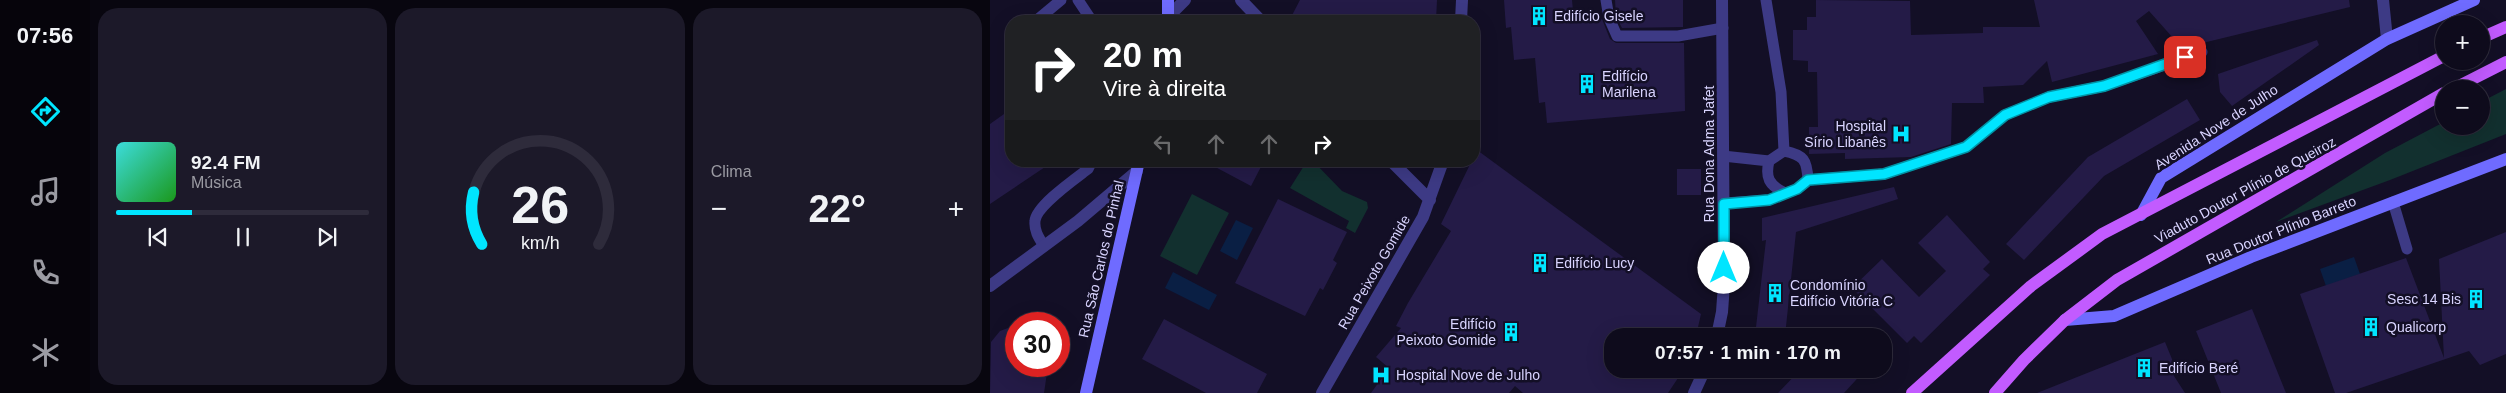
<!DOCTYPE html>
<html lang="pt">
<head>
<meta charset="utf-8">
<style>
  body { margin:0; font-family:Arial,sans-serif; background:#1c1929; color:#f1f3f6; height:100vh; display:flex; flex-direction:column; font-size:19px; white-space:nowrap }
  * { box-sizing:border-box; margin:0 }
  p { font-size:16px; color:#9b9ba3 }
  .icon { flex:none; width:28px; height:28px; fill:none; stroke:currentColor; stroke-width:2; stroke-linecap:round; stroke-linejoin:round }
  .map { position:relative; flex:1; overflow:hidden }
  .panel { display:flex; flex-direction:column; gap:8px; padding:8px; background:#08060f; width:900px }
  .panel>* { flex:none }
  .top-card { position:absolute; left:15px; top:15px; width:475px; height:152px; border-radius:20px; box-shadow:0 5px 20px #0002,0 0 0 1px #2e2b3b; background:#202124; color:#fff; overflow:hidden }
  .tools { position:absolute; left:1445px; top:15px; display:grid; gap:10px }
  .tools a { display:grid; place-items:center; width:55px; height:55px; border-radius:50%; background:#0e0b1c; box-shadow:0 5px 20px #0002,0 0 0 1px #2e2b3b; font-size:25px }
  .speed { position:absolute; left:15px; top:312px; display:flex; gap:10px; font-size:25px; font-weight:700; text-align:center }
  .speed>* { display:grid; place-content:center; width:65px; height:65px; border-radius:50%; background:#0e0b1c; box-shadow:0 5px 20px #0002,0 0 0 1px #2e2b3b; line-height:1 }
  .speed .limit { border:8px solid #d22; background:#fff; color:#111 }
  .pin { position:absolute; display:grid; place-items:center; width:42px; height:42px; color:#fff; margin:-21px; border-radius:10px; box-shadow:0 2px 8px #0006 }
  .me { position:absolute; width:55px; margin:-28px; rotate:0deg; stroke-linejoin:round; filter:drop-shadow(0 0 4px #0008) }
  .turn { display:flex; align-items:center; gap:18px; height:105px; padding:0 15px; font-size:22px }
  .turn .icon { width:65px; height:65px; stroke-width:2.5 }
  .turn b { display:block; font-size:35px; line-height:42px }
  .lanes { display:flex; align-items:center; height:48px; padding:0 15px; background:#0003; justify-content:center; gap:25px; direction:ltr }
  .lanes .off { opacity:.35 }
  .big { font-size:38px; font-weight:800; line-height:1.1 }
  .panel .card { flex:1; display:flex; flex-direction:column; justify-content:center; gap:8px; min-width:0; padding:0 18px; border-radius:20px; background:#1c1929 }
  .panel .dial { align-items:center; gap:0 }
  .dial svg { height:130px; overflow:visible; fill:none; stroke:#2e2b3b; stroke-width:7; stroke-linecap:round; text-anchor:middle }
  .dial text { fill:#f1f3f6; stroke:none }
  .song { display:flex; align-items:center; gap:15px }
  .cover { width:60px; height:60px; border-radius:8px; background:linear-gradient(135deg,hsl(180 70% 55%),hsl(120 70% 35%)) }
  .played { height:5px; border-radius:2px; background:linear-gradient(90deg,#00e5ff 30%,#2e2b3b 30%) }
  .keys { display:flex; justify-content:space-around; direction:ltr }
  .heat { display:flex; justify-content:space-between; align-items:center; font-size:28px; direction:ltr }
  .panel .tiles { flex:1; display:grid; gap:8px; grid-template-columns:repeat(3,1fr) }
  .trip { position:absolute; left:614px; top:328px; width:288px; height:50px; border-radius:20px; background:#0e0b1c; box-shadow:0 5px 20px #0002,0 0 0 1px #2e2b3b; font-weight:800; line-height:50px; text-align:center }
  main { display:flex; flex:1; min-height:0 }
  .tabs { display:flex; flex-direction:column; width:90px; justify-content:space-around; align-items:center; background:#06040b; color:#9b9ba3 }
  .tabs .icon { width:35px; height:35px }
  .tabs .selected { color:#00e5ff }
  .tabs b { font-size:22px; color:#f1f3f6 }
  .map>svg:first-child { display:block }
  .green { fill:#12302f }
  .water { fill:#0a1f44 }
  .building { fill:#241b47 }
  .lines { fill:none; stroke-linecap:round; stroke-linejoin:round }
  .lane { stroke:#3d3a85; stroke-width:11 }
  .street { stroke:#3d3a85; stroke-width:12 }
  .secondary { stroke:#6f6bff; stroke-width:12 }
  .primary { stroke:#c25bff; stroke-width:12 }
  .route-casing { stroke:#0095a6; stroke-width:12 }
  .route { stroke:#00e5ff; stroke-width:9 }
  .labels { text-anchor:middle; stroke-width:5; stroke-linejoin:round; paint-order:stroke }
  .poi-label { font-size:14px; fill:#d9d4ff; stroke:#130f26; text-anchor:start }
  .street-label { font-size:14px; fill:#d9d4ff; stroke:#130f26 }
</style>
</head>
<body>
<main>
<nav class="tabs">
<b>07:56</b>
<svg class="icon selected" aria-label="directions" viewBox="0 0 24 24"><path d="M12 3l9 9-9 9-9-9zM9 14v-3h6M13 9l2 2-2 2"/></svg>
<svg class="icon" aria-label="music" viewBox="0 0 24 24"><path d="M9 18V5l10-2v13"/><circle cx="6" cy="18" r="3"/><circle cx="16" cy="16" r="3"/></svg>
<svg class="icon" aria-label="phone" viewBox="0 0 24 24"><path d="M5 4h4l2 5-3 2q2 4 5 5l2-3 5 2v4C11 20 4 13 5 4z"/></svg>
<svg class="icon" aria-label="climate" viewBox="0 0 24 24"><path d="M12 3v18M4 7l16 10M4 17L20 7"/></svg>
</nav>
<section class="panel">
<div class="tiles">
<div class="card">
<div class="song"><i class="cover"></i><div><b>92.4 FM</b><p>Música</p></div></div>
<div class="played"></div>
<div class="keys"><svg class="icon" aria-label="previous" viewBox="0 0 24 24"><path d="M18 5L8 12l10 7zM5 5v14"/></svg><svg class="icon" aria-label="pause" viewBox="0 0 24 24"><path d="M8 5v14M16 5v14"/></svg><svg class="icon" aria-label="next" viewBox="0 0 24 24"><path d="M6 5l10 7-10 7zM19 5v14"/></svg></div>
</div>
<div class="card dial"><svg viewBox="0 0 100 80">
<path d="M14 69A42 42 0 1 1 86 69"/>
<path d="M14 69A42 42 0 0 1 9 37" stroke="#00e5ff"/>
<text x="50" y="56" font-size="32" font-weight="700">26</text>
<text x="50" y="72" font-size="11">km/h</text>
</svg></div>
<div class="card"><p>Clima</p>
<div class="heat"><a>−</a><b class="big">22°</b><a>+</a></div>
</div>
</div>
</section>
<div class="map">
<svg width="1516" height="393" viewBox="0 0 1516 393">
  <rect width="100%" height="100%" fill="#130f26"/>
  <path class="green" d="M1516,89V134L1400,180L1286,222L1395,153L1454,122V126H1491V102Z
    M317,161H323L352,191L377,202L378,208L365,233L356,228L359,221L300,188Z
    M202,194L239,213L207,275L170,256Z"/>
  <path class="water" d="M246,220L263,228L247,260L230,251Z
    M1364,257L1370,274L1336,286L1330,269Z
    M183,272L227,295L219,310L175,288Z"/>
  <path class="building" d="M310,0H447L446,21H299Z
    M514,0H582L584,22L612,19L620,39L626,43H694L695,111L557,123L555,102L549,103L545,58L524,60L521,27L516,28Z
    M625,0H693V27L632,28L626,16Z
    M826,0L920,1L921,35L993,33V27H1050L1044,0H1359L1360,7L1192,48L1159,11L1146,21L1168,54L1062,82L1057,61L1033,85L993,87L994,103H962L961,144L921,157L855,159V153L819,154V127H828L827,72H818V61L803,60V30H817V17H826Z
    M1327,40L1329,45L1242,106L1230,92L1228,74Z
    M1197,99L1210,120L1114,176L1034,260L1016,244L1098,157Z
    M21,109V161H64L0,204V124Z
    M487,150L711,314L706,336H622V369H694L678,393H533L525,386L519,393H381L399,368L386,357L411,328L406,326L418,303L461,231L451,224Z
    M214,161H274L261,186Z
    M687,169H711V195H687Z
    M904,187L908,199L806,232L795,336H765L776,240L772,241V218Z
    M288,199L357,232L343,260L347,263L333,290L330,288L315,316L245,283Z
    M957,215L1000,262L993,269L1000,275L931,343L924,336L917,343L862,288L892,259L929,297L956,271L928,243Z
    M1516,232V354L1490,365L1479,351L1356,393H1345L1310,294L1416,258L1454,358L1449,259Z
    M1262,309L1296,393H1231L1206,331Z
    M174,319L277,374L267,393H216L152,359Z
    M26,325V366H58L54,393H0L1,342L10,331Z
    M1175,342L1184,364V376L1195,393H1047Z
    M811,369H876L854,393H788Z"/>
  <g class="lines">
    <path class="lane" d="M88,0L102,21
      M616,0L619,18L627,36H688L733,28
      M776,0L791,92L794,151
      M47,20L71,0
      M733,156L779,161L794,151C814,155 817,160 818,180
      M779,161C775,178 779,185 795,193
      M1403,202L1417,249
      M734,203L779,200L807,189L818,180L894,174L976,147L1015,115L1059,97L1114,86L1212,52
      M54,246C49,238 44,231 45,221C46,206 85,179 98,169L102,161"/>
    <path class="street" d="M251,0L271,21
      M1393,0L1397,39
      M180,15L195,0
      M471,21L472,0
      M401,161L440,200
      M0,286L88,221L147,171
      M727,336L732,312L734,284L732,0
      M332,393L433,217L453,161
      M704,393L715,369"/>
    <path class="secondary" d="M178,0V21
      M1151,215L1171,178L1397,39L1484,0
      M1075,320L1124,316L1261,257L1516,159
      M96,393L149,161"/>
    <path class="primary" d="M1491,38L1516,27
      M1463,89L1516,62
      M922,393L1041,286L1112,234L1454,56
      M1005,393L1034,360L1075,320L1127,280L1454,93"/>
  </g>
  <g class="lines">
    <g class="route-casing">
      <path id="route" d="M734,268V204L779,200L807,189L818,180L894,174L976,147L1015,115L1059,97L1114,86L1195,57"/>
    </g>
    <use href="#route" class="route"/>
  </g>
  <defs>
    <g id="building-bare" transform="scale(1.5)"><path d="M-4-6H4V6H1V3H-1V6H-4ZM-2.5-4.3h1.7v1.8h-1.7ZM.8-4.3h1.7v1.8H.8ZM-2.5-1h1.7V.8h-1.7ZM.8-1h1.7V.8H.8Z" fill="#00e5ff" stroke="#130f26" stroke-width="2.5" paint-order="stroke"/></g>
    <g id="hospital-bare" transform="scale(1.5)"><path d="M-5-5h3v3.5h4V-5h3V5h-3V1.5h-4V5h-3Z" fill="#00e5ff" stroke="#130f26" stroke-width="2.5" paint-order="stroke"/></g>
  </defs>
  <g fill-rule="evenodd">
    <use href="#building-bare" x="549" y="16"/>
    <use href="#building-bare" x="597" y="84"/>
    <use href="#hospital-bare" x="911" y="134"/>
    <use href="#building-bare" x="550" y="263"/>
    <use href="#building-bare" x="785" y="293"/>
    <use href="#building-bare" x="1486" y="299"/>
    <use href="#building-bare" x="1381" y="327"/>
    <use href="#building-bare" x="521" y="332"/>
    <use href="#building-bare" x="1154" y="368"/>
    <use href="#hospital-bare" x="391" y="375"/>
  </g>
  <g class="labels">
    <g class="poi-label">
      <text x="564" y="21">Edifício Gisele</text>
      <text x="612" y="81">Edifício<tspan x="612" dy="16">Marilena</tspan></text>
      <text x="896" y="131" text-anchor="end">Hospital<tspan x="896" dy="16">Sírio Libanês</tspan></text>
      <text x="565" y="268">Edifício Lucy</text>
      <text x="800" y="290">Condomínio<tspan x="800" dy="16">Edifício Vitória C</tspan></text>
      <text x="1471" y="304" text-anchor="end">Sesc 14 Bis</text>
      <text x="506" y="329" text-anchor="end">Edifício<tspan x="506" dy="16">Peixoto Gomide</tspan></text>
      <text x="1396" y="332">Qualicorp</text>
      <text x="1169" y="373">Edifício Beré</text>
      <text x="406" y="380">Hospital Nove de Julho</text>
    </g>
    <g class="street-label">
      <text transform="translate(1226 127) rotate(-33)" y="5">Avenida Nove de Julho</text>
      <text transform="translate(719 154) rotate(-90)" y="5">Rua Dona Adma Jafet</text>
      <text transform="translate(1255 190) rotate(-29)" y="5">Viaduto Doutor Plínio de Queiroz</text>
      <text transform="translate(1291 230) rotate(-22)" y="5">Rua Doutor Plínio Barreto</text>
      <text transform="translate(111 259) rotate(-77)" y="5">Rua São Carlos do Pinhal</text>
      <text transform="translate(384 272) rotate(-60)" y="5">Rua Peixoto Gomide</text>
    </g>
  </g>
</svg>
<div class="tools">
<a>+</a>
<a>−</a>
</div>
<div class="speed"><div class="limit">30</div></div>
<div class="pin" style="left:1195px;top:57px;background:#d93025"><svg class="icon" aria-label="arrive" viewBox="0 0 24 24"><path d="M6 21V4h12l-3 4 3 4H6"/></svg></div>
<svg class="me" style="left:734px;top:268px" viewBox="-20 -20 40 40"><circle r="19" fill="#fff"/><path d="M0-13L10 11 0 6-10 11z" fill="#00e5ff"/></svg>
<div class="trip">07:57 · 1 min · 170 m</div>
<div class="top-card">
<div class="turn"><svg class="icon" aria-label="right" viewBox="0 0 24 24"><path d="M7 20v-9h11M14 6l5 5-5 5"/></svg><div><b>20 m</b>Vire à direita</div></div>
<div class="lanes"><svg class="icon off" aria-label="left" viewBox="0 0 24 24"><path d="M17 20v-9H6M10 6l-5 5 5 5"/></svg><svg class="icon off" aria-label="ahead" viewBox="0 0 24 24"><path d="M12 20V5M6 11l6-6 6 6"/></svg><svg class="icon off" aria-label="ahead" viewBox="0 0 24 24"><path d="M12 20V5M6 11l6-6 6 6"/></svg><svg class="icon" aria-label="right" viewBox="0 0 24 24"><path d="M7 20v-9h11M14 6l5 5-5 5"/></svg></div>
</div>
</div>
</main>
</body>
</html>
